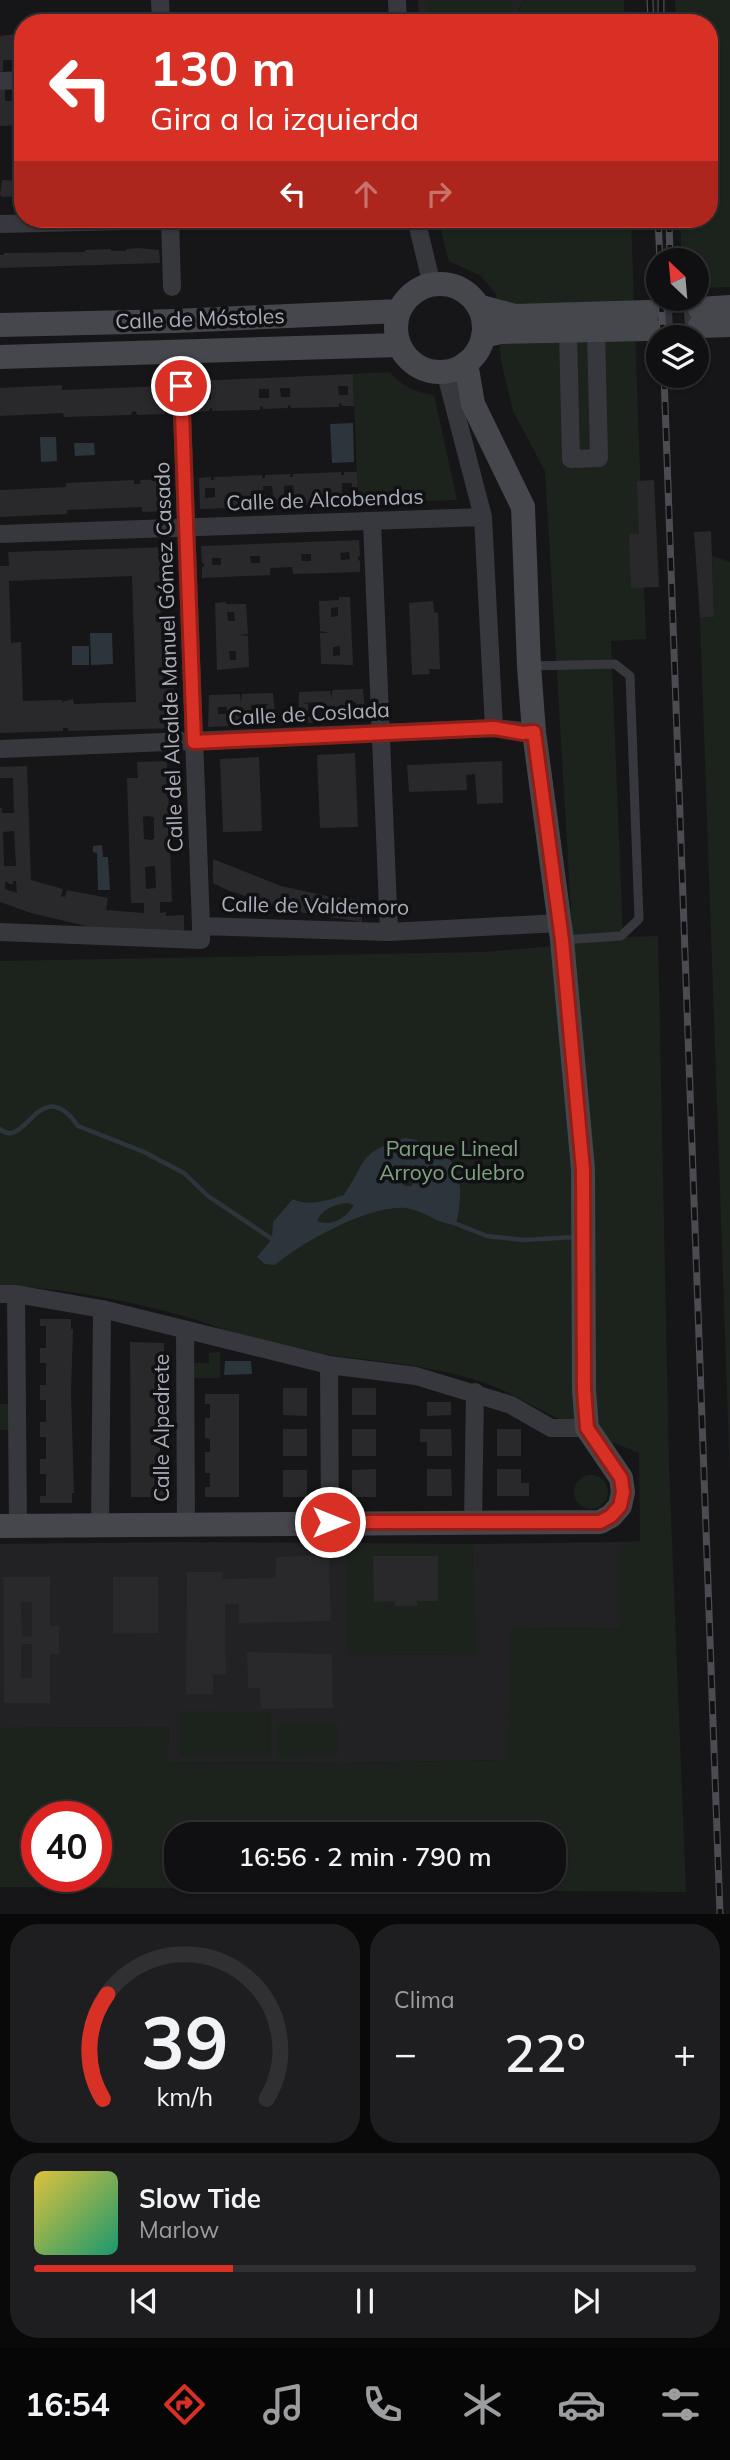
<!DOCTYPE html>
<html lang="es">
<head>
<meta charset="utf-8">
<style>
  body { margin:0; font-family:Mulish,sans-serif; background:#1e1e20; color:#f1f3f6; height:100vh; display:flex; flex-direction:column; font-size:26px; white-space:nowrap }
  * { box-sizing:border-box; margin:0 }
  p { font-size:23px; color:#9c9d9f }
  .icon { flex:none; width:38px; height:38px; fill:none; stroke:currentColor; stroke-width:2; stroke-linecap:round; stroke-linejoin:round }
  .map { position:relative; height:1914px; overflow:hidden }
  .details { display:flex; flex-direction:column; gap:10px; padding:10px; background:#09090a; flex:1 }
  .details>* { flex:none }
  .guide { position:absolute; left:14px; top:14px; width:704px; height:214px; border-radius:28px; box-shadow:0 2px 5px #0004,0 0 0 2px #303032; background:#d93025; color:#fff; overflow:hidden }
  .needle { width:46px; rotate:334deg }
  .buttons { position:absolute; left:646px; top:248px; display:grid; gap:14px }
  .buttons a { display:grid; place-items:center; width:63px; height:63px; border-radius:50%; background:#101012; box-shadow:0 2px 5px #0004,0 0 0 2px #303032; font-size:35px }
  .speed { position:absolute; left:21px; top:1801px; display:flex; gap:14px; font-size:35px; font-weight:700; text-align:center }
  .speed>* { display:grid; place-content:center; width:91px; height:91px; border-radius:50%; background:#101012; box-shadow:0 2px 5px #0004,0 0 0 2px #303032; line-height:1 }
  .speed .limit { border:10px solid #d22; background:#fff; color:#111 }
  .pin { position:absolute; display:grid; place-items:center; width:60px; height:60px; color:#fff; margin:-30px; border:4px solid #fff; border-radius:50%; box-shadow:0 2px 7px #0007 }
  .me { position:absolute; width:77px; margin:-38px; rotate:90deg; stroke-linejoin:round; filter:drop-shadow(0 0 5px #0008) }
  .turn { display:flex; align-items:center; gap:24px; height:147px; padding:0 21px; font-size:32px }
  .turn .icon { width:91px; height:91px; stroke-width:2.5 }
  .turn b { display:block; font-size:49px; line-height:60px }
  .lanes { display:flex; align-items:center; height:66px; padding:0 21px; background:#0003; justify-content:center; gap:35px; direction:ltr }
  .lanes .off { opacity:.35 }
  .big { font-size:52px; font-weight:600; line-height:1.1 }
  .details .tile { flex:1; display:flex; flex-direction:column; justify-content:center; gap:10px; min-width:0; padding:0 24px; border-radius:28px; background:#1e1e20 }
  .details .dial { align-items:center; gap:0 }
  .dial svg { height:182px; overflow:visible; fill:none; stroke:#303032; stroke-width:7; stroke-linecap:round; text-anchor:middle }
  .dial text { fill:#f1f3f6; stroke:none }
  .song { display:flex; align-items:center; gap:21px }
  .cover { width:84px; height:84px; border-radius:10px; background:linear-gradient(135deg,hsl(50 70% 55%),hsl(160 70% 35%)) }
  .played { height:7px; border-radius:4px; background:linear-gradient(90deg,#d93025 30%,#303032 30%) }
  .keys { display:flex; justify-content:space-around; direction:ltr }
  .heat { display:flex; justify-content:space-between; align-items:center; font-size:38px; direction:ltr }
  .details .tiles { flex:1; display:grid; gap:10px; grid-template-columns:1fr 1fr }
  .tile:last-child { grid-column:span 2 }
  .trip { position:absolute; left:164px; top:1822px; width:402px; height:70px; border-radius:28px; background:#101012; box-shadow:0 2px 5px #0004,0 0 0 2px #303032; font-weight:600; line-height:70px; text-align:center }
  .tab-bar { display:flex; height:112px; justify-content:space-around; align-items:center; background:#060607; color:#9c9d9f }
  .tab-bar .icon { width:49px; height:49px }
  .tab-bar .on { color:#d93025 }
  .tab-bar b { font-size:32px; color:#f1f3f6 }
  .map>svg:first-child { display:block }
  .built { fill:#222225 }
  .green { fill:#1c231d; fill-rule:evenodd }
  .water { fill:#2c353c; fill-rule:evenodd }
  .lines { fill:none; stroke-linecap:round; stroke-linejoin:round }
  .stream { stroke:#2c353c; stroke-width:4.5 }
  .building { fill:#29292c; fill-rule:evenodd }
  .secondary-tunnel { stroke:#333438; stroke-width:24; stroke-dasharray:24 12; stroke-linecap:butt }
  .lane { stroke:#37383d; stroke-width:9 }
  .street { stroke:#37383d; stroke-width:18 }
  .secondary { stroke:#45474d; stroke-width:24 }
  .rail-casing { stroke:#4a4c52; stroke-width:7 }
  .rail { stroke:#111113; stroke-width:4.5; stroke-dasharray:13; stroke-linecap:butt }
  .route-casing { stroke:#8d1f18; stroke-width:18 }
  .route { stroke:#d93025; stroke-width:12 }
  .labels { text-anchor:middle; stroke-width:7; stroke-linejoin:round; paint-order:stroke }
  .street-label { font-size:21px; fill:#a8adb8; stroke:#111113 }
  .park-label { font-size:21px; fill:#7fa381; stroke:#111113 }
</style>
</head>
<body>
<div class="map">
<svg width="730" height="1914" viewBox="0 0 730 1914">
  <rect width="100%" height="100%" fill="#161618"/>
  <path class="built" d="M418,0H523L513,23H419Z
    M176,1542L347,1543V1654L475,1655L472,1544L621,1542V1628L510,1629V1760L345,1763L167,1762L169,1727L0,1728V1544Z"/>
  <path class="green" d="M428,0H512L513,12L428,14Z
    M523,0H624L625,23H514Z
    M675,0H730V287L697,288L696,261H682L680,219H709V23H676Z
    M438,219H631L646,639L611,641L623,937L658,936L669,1465L686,1892L0,1887V1728L169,1727L168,1762L345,1763L509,1760L510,1629L620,1628L621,1542L640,1541L639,1453C613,1442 586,1432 561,1420C533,1407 508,1390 479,1381C408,1358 332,1361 259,1342C237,1336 216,1326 194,1319C133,1301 63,1288 0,1285V961L485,952L573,944L545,471L513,411L501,361L496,294L481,276L449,261ZM37,1816H96V1876H37ZM177,1834H555V1880H177Z
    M390,372C402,387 415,392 434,395L457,500L358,503L353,374Z
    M712,556L730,562V1477L700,618L714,617Z
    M220,1352V1378H194V1363H209V1353Z
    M0,1404H9V1430H0Z
    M574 1492a17 17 0 1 1 34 0a17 17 0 1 1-34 0Z
    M347,1543L472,1544L476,1655L347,1654Z
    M181,1711L271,1712V1756L180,1757Z
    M277,1723H338V1757H277Z"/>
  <path class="water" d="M353,423L354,462L332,463L330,424Z
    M40,437H56L57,461L41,462Z
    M74,443H94L95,455L75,456Z
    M90,633H112L113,664L91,665Z
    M72,646H89V665H72Z
    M102,845L103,857H108L110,890H98L97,853L93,852V846Z
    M405,1138C458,1146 467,1178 456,1225C438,1224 425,1211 406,1208C370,1204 302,1242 275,1265L265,1264L257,1257L272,1239L273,1222L293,1199C306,1207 331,1200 344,1195C368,1159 358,1153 405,1138ZM404,1171H410L415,1175V1181L411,1186H405L400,1182V1176ZM347,1203L354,1205C346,1218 332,1227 317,1221C323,1208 334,1205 347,1203Z
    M225,1361H251L252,1374L224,1375Z"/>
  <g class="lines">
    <path class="stream" d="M0,1129C25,1152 40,1071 78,1126L144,1152L184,1173L208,1196L272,1239L277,1238
      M454,1223L487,1236L524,1240L575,1237"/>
  </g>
  <path class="building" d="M376,16L377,23H268V21Z
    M15,34L22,35L23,71H16L15,60H3V71L0,72V36Z
    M23,89V125L0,126V90H5V101H18L17,90Z
    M2,180L23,181V196L2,197L0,195Z
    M139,248L159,250L160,263L0,268V255H4V253L85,252V250L111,249V251H126V249Z
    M353,374L354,406H342L341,403L339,404V407L291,408L290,405L288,406V408L263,409V406L260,407V410L212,411V408L209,409V411L196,412L195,381ZM338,386H348V395H339ZM280,388H290V397H281ZM259,389H269V398H259ZM201,391H211V400H202Z
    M62,385V390L164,386L165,414L137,415L136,411L132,412L131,415L64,417L63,413L0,416V388Z
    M341,472V475H344V472H357L358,503L200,509L199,478L211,477V480H214V477L262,475V478H265V475L290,474V477H293V474ZM342,483H352V492H342ZM293,485L294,494L284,495V486ZM263,486H272L273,495H263ZM205,488H215V497L205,498Z
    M167,479L169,511L142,512V507L67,510V514L0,517V490L66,487V483L134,480V484H141L140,480Z
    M654,480L659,587L631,588L629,534H639L637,481Z
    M711,531L714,617L700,618L694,532Z
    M359,540L360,556L358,557V561L360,560V572L293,574L292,567L270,568V575L202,578V567H204V563H202L201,546ZM349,552L350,559L341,560L340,553ZM301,554H311V561H302ZM250,556H260V563H251ZM212,558H221V565H212Z
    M170,547L172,591L160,592L163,685L174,684L176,728L68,731V728H63V731L0,733V566H9L8,552ZM132,576L136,702L74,704L73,699L62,702V700H57L23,701L21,642L11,643L9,581Z
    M339,597H350L353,665L321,664L320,633H329L320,631L319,601L339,600ZM338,607V616L331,617V608ZM340,646V655L333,656V647Z
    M433,601L434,612L438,613L440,669H429L430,674L412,675L409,603Z
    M226,602V604H246L248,634L239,635L248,636L249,667L217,670L215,603ZM227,612H234L235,621H228ZM229,651H236V660H230Z
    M363,689L366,721L298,723L299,692L330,691L332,699V690ZM323,702L324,716L303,717V711H308V704L303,703ZM346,702H356V709H347Z
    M273,693L276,724L208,727L209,695L240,694L241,703L242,694ZM270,704L265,706L266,713L271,712V719H251V705ZM218,707H227V714H218Z
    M355,753L358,827L320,828L317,755Z
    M259,757L262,831L223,832L220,759Z
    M167,761L172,902H160V913L166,912V916L184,915V930H118L90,927L31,913L0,902V808H2V813H14L13,778H0V767L27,766L31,880L63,889L61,896L65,897L67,890L108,898L106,910L144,913V903H131L127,778H138L137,762ZM146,816L154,817V839L151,840L144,839L143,817ZM14,831L16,866H4L3,832ZM155,866L156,888L146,889L145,867ZM13,881H16L17,893L5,889V882H8L9,884H13Z
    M502,761L503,803L477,804L475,774L466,775L467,790L409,792L407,765Z
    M213,859L281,886L327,896L361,900L362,922L291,911L227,890L213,883Z
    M40,1319H71V1329H73L71,1392L74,1493H72V1503H40V1496H46V1474H40V1459H46V1437H40V1422H46V1400H40V1385H46V1363H40V1348H46V1326H40Z
    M130,1342L164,1343V1353H160V1360H165L164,1370H160V1384H164V1404H160V1418L165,1419V1439H160V1453H165V1473H160V1487H165V1497H131Z
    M283,1388H307V1416L283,1415Z
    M352,1388H376V1415H352Z
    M205,1394H239V1497H205V1487H210V1473H205V1452H210V1439L205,1438V1418H210V1404H205Z
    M427,1402H451V1415L427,1416Z
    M283,1429H307V1456H283Z
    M352,1429H376V1456H352Z
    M420,1429H451L452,1456H427V1442H420Z
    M497,1429H521V1456H497Z
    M376,1469V1497H352V1470Z
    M427,1469H451L452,1496H427Z
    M497,1469H521V1483H529V1496H497Z
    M283,1470H307V1497H283Z
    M329,1555L331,1621L238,1623L239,1604H225L226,1674L213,1675V1694H186L187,1572H223L222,1579L275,1578L276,1557Z
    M373,1556H438V1601H417V1606H395V1601L374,1602Z
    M3,1577H50V1626H59V1654H50V1703H4ZM21,1602H32V1636L22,1637ZM21,1644H32V1678H21Z
    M113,1577H158V1633L113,1634Z
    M247,1652L332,1654L333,1708L261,1709L260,1688H248Z"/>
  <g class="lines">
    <path class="secondary-tunnel" d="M648,312L700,309
      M649,329L700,326"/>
    <path class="lane" d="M530,666L615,664L630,676L639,919L621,936L562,940"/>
    <path class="street" d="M160,0L161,23
      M397,0L398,23
      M0,81L23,80
      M170,219L172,287
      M416,219L432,285
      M0,224L170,220
      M568,332L571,459L599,458L596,331
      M445,371L483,517L494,728
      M181,386L201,926
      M372,521L389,932
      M0,534L483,517
      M0,749L494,728L534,732
      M0,932L201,940V926L389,932L559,923
      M0,1294H16L102,1309L329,1365L416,1376L511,1405L551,1428H587
      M16,1294L18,1526
      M185,1330L186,1525
      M329,1365L330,1522
      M473,1523L475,1392
      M100,1526L102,1309"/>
    <path class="secondary" d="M396 328a44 44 0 1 1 88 0a44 44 0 1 1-88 0Z
      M478,306L515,316L648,312
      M700,309L730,307
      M0,325L175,321L399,311
      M700,326L730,325
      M483,336L500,332L649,329
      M0,357L399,345
      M0,1526L600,1522L611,1516L620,1506L623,1492L621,1478L587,1428L584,1390L583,1169L562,940L534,732L529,666L523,507L473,404L466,363"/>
    <g class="rail-casing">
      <path id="rail" d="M650,0L651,23
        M661,0V23
        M658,219L660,261
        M669,219L670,257
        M661,299L663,338
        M664,376L720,1914"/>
    </g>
    <use href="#rail" class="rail"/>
  </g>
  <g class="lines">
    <g class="route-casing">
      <path id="route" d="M181,386L194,742L494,728L523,733L534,732L562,940L583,1170L584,1390L587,1428L621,1478L623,1492L620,1506L611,1516L600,1522H330"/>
    </g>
    <use href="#route" class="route"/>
  </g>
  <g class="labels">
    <g class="street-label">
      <text transform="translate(200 319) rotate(-2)" y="7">Calle de Móstoles</text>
      <text transform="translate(325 500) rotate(-2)" y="7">Calle de Alcobendas</text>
      <text transform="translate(169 657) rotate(-92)" y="7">Calle del Alcalde Manuel Gómez Casado</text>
      <text transform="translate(309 714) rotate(-3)" y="7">Calle de Coslada</text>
      <text transform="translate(315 906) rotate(1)" y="7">Calle de Valdemoro</text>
      <text transform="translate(162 1428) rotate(-90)" y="7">Calle Alpedrete</text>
    </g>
    <g class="park-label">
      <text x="452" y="1156">Parque Lineal<tspan x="452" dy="24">Arroyo Culebro</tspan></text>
    </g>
  </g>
</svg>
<div class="buttons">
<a><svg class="needle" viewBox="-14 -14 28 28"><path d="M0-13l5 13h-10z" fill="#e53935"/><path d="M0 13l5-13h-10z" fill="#9c9d9f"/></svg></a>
<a><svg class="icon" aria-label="layers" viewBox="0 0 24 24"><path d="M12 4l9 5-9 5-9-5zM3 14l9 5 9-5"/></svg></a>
</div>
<div class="speed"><div class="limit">40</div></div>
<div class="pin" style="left:181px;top:386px;background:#d93025"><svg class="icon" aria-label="arrive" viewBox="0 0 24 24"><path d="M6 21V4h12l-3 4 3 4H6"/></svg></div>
<svg class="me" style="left:330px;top:1522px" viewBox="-20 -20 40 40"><circle r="17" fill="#d93025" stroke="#fff" stroke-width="3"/><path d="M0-11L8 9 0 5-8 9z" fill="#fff"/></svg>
<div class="trip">16:56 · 2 min · 790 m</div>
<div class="guide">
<div class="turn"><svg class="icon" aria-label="left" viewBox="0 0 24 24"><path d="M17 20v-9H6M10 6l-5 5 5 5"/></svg><div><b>130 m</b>Gira a la izquierda</div></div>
<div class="lanes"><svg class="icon" aria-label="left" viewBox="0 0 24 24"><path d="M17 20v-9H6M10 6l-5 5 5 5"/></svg><svg class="icon off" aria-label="ahead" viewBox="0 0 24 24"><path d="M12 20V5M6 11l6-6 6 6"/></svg><svg class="icon off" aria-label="right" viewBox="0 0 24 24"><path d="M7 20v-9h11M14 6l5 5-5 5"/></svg></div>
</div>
</div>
<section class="details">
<div class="tiles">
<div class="tile dial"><svg viewBox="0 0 100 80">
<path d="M14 69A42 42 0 1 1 86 69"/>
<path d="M14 69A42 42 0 0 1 16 23" stroke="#d93025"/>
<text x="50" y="56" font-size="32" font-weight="700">39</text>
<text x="50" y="72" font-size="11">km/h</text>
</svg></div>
<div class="tile"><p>Clima</p>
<div class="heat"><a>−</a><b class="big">22°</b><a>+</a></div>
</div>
<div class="tile">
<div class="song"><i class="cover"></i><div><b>Slow Tide</b><p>Marlow</p></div></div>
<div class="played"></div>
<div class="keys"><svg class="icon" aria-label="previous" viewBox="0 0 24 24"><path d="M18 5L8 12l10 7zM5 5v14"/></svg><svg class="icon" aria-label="pause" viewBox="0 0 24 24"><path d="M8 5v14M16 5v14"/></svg><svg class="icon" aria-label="next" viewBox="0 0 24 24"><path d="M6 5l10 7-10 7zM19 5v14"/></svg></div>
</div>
</div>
</section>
<nav class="tab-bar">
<b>16:54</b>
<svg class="icon on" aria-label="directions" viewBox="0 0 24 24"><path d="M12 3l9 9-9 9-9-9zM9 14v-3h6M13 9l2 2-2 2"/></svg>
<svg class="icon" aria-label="music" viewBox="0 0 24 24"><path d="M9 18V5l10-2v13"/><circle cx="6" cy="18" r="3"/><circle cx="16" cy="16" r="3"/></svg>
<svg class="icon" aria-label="phone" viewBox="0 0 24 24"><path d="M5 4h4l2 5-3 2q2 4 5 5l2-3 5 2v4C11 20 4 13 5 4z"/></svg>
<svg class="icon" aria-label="climate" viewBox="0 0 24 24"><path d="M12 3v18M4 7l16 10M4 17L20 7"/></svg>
<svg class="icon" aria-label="car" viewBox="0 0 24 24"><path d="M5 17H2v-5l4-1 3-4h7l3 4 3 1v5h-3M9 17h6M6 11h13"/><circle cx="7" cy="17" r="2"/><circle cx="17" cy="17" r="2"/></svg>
<svg class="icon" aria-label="filters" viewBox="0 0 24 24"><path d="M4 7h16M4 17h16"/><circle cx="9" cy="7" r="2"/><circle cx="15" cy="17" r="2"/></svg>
</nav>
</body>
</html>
